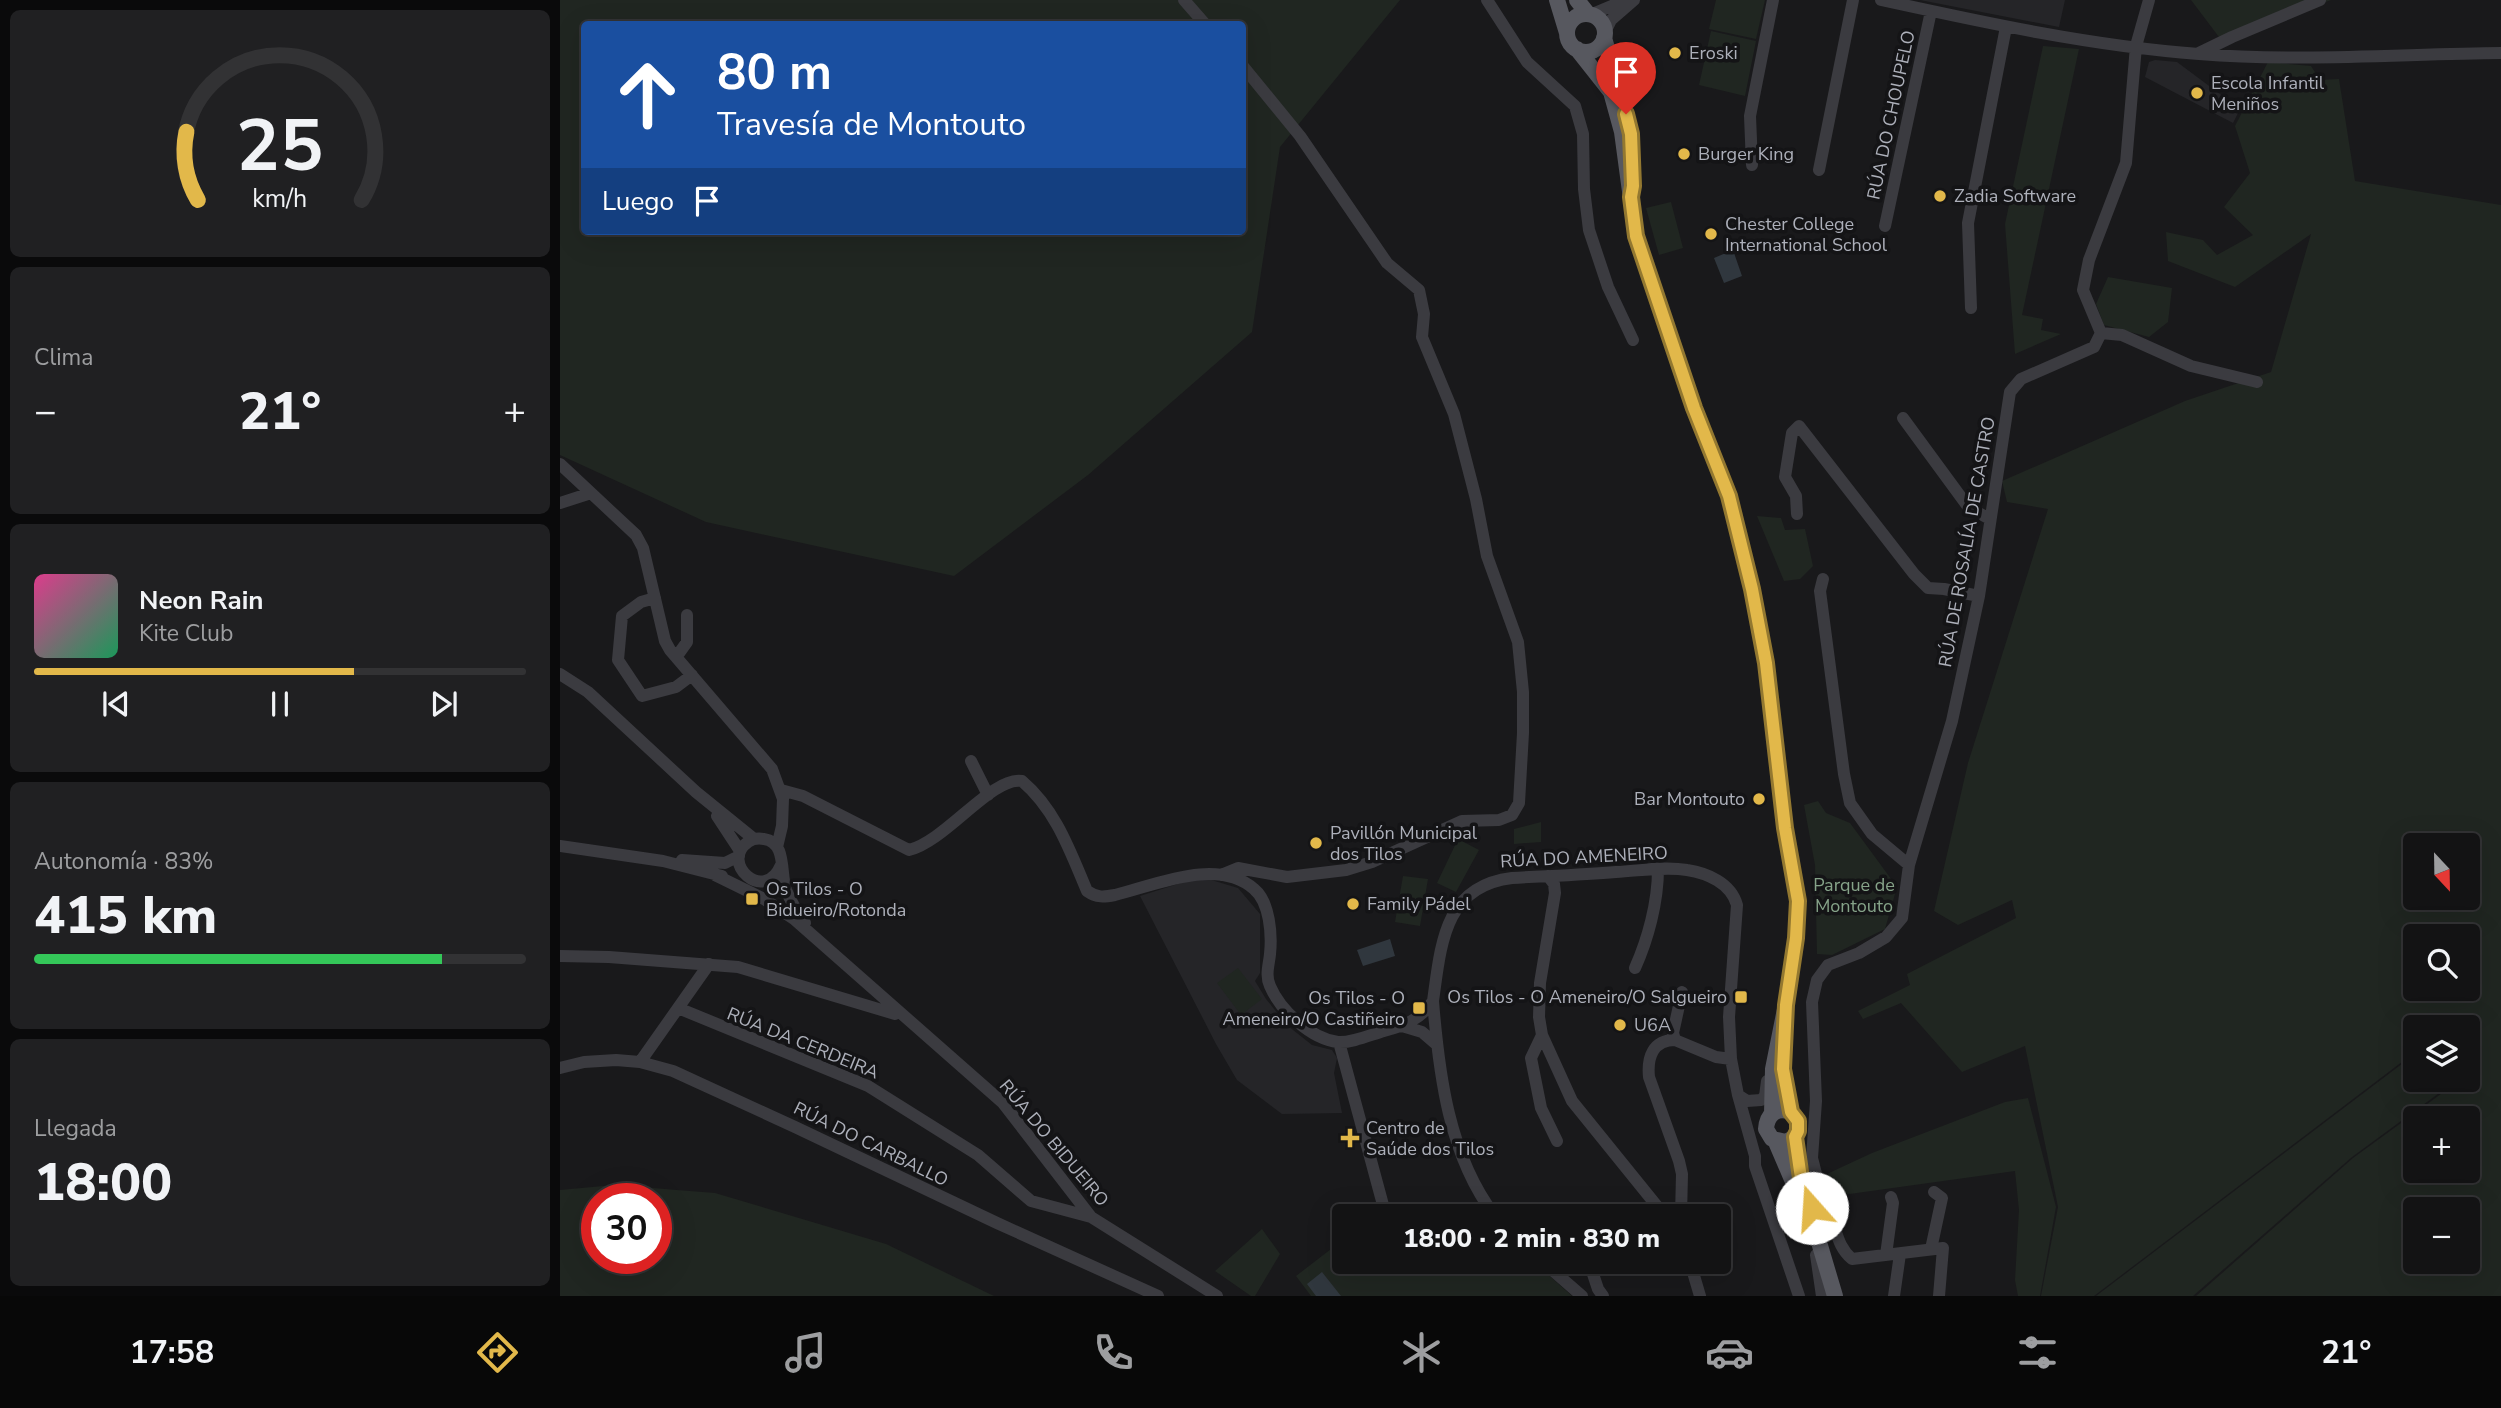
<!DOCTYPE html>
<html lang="es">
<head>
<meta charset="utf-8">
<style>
  body { margin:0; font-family:"Nunito Sans",sans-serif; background:#202022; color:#f1f3f6; height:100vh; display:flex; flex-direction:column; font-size:26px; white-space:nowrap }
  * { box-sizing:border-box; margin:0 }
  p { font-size:23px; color:#9d9ea0 }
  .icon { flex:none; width:38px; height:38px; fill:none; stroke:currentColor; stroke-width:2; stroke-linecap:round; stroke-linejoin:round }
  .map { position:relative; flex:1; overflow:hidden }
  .drawer { display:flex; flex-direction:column; gap:10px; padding:10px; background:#0a0a0b; width:560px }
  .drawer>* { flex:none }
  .hud { position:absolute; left:21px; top:21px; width:665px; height:214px; border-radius:7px; box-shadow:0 7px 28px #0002,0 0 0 2px #323234; background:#1a4fa0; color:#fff; overflow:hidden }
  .needle { width:46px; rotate:158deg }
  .buttons { position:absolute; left:1843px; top:833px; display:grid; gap:14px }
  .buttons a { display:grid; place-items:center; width:77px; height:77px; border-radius:7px; background:#131314; box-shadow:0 7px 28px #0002,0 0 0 2px #323234; font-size:35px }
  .speed { position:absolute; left:21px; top:1183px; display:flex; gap:14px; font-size:35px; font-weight:700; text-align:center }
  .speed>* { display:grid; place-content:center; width:91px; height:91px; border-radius:50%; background:#131314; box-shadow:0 7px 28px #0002,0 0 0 2px #323234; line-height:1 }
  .speed .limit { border:10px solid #d22; background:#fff; color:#111 }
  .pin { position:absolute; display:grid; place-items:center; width:60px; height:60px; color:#fff; margin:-72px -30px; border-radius:50% 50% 50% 0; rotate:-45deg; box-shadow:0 0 7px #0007 }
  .pin .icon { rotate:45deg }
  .me { position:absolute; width:77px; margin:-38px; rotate:341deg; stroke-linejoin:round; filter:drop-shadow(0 0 5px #0008) }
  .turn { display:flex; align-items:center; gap:24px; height:147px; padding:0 21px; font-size:32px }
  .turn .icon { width:91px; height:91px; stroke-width:2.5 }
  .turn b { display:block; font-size:49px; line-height:60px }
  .then { display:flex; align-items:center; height:66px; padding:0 21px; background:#0003; gap:14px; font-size:26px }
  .big { font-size:52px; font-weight:800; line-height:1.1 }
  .drawer .tile { flex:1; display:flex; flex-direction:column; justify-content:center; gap:10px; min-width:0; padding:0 24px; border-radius:10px; background:#202022 }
  .drawer .dial { align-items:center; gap:0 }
  .dial svg { height:182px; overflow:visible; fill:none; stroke:#323234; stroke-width:7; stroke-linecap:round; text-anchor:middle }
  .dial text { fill:#f1f3f6; stroke:none }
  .song { display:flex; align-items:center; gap:21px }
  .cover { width:84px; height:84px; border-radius:10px; background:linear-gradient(135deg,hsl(330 70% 55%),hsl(150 70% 35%)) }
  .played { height:7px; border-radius:4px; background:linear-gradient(90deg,#e2b84a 65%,#323234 65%) }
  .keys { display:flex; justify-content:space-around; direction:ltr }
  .heat { display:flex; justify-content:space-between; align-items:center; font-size:38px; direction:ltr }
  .charge { height:10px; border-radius:5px; background:linear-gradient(90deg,#34c759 83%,#323234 0) }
  .trip { position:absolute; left:772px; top:1204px; width:399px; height:70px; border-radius:7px; background:#131314; box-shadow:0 7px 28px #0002,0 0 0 2px #323234; font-weight:800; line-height:70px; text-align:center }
  .tab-bar { display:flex; height:112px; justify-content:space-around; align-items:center; background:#080808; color:#9d9ea0 }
  .tab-bar .icon { width:49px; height:49px }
  .tab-bar .active { color:#e2b84a }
  .tab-bar b { font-size:32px; color:#f1f3f6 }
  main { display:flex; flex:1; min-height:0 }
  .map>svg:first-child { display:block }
  .built { fill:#252528 }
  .green { fill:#202621; fill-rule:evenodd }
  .water { fill:#30373e }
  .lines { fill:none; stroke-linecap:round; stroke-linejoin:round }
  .minor { stroke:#3b3b40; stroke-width:12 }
  .major { stroke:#57585f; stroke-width:16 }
  .route-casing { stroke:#937830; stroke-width:18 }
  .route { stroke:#e2b84a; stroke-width:12 }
  .poi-dot { fill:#e2b84a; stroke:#141416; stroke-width:2.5 }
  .labels { text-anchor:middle; stroke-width:7; stroke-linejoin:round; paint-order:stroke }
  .poi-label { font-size:18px; fill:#adb0ba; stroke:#141416; text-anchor:start }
  .street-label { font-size:18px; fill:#adb0ba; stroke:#141416 }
  .park-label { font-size:18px; fill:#86a389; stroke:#141416 }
</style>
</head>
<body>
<main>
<section class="drawer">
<div class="tile dial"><svg viewBox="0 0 100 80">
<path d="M14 69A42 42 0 1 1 86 69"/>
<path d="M14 69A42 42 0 0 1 9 39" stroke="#e2b84a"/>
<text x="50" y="56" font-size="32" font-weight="700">25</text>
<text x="50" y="72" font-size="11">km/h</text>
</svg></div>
<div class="tile"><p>Clima</p>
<div class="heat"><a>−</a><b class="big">21°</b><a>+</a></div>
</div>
<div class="tile">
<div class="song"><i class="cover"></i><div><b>Neon Rain</b><p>Kite Club</p></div></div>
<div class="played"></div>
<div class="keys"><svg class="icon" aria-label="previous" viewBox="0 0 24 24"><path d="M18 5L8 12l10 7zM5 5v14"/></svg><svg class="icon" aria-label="pause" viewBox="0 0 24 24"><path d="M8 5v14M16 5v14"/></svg><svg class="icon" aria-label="next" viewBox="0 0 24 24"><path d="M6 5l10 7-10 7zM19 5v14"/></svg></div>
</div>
<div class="tile"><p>Autonomía · 83%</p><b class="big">415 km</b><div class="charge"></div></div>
<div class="tile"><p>Llegada</p><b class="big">18:00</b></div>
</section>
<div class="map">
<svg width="1941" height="1296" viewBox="0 0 1941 1296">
  <rect width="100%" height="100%" fill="#19191b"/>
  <path class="built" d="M1360,0H1505L1499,27Z
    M1595,60L1617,62L1680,109L1673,123L1585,77L1589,62Z
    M648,879L678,888L700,914V973L695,981L706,999L728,1026L752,1045L772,1050L777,1058L774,1073L782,1113L722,1114L677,1080L656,1044L580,896L624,882Z"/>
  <path class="green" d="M0,0H840L720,147L692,332L528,475L394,576L146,522L0,455ZM24,24H682V231H24Z
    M1156,0H1205L1196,39L1149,29Z
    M1631,0H1771L1662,41Z
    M1151,31L1196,41L1185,96L1139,85Z
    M1483,46L1519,49L1462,315L1483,319L1481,330L1501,334L1455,354L1445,224Z
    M1708,62L1751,66L1760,80L1779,79L1795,181L1941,205V1296H1636L1793,1158L1900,1080H1908V1027H1897L1896,1021L1888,1027H1855V1052L1534,1296H1481L1498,1207L1465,1046L1402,1072L1341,1003L1303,1019L1298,1011L1350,985L1347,974L1456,918L1452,900L1398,925L1374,911L1408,763L1488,509L1447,502L1442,481L1625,401L1711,372L1751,234L1675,287L1608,261L1606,232L1643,240L1657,255L1693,235L1664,207L1690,173L1675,126ZM1855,845H1908V898H1855ZM1855,936H1908V989H1855ZM1855,1118H1908V1171H1855ZM1855,1209H1908V1262H1855Z
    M1111,202L1123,248L1099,255L1086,208Z
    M1548,277L1612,288L1608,322L1589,337L1544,325L1536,304Z
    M1197,516L1221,518L1225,530L1245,529L1253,566L1240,579L1224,581Z
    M1258,801L1266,813L1290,823L1337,887L1325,929L1272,955L1257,954L1255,865L1244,805Z
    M981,822V842L954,844V829Z
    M898,839L919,850L896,892L877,883Z
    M843,876L868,879L860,926L835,922Z
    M678,968L702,999L681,1015L657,983Z
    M1855,1054V1080H1897L1792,1157L1633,1296H1536Z
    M1468,1098L1496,1207L1480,1296H1458L1455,1280L1459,1210L1455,1171L1268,1197L1264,1178L1269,1173L1312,1153L1445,1102Z
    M54,1185L155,1193L326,1244L434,1296H0V1190ZM37,1199H96V1258H37Z
    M702,1229L720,1254L695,1296H691L655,1271Z
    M784,1239V1262H836L843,1276L863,1262H974L1012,1296H751L736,1276Z"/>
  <path class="water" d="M1173,250L1182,276L1164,283L1154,258Z
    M830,939L835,956L803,966L797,950Z
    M762,1272L781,1296H756L747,1284Z"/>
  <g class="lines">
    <path class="minor" d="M624,0L645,24
      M927,0L967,62L1015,106L1023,134L1024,189L1029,230L1048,287L1073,340
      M1321,0C1426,23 1532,46 1639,54C1739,62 1841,54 1941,53
      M1030,15L1066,0
      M1044,34L1051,20L1074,0
      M1639,53L1672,37L1760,0
      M1192,165L1190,116L1213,0
      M1259,170L1293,0
      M1325,226L1371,11
      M1411,308L1408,223L1446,27
      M1541,333L1562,335L1631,366L1697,382
      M1343,418L1409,508L1430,519
      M0,464L76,535L83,548L105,641L110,650L212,769L223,799L222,826L217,847
      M0,503L31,493
      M1237,514L1236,496L1225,477L1232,433L1239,426L1354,574L1368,588L1384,589L1419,596
      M1263,579L1260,591L1284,774L1290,803L1312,834L1349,865
      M95,598L81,602L62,616L58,660L82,696L116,687L132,675
      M117,656L127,642V615
      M0,674L28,692L136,792L194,839
      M411,761L428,795
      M221,790L243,796L349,850C386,841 432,776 462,781C496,810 510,851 527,891C537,898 544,897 555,895C596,885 657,857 694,889C710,902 712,935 710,954C709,965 705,975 710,986C720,1010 751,1039 778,1042C792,1043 810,1035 824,1031C844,1026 861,1019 873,1001C881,944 884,886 952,878C987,876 1021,875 1056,872C1079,871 1104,866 1127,870C1147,873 1171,883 1177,905L1169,1017L1171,1059L1178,1095L1195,1156V1166L1239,1296
      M157,816L180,851
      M0,846L103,861L162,876
      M122,860L165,863L179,856
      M221,865C204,905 159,862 188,842C192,839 198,838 204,839C227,842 220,873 226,890C231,902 238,913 245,923
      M155,875L204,899L234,919L443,1103L531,1217L657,1296
      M661,875L678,868L727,877L786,870L812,862L902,821L939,820L952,815L959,803L963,733V692L958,642L927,556L916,499L894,414L862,337L864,314L859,290L827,263L740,136L682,65
      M988,876L994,884L995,893L980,983L979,1017L982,1035L1012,1101L1105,1216
      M0,956L49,957L178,967L335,1014
      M1075,968C1088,939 1098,902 1098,869
      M1122,992L1113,1033L1115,1040L1156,1057L1171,1059
      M873,1001C879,1075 889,1156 935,1216
      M118,1008L308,1086L418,1155L471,1201L531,1217
      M842,1026L862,1032L876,1044
      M982,1035L971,1058L981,1108L997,1141
      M1115,1040C1093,1040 1087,1057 1089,1077L1119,1161L1122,1174L1121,1216
      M779,1042L826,1216
      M80,1062L149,964
      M0,1068L24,1062L56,1060L80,1062L113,1071L235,1127L437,1223L598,1296
      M1178,1095L1187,1101L1201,1100L1205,1096L1207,1081
      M1264,1205L1252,1158L1256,1101L1252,1002L1257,980L1268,965L1299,953L1326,937L1342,918L1349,865L1392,721L1419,596L1450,392L1461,379L1534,347L1541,333L1523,290L1529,260L1566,163L1576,46L1589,0
      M1256,1207L1264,1205C1278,1224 1274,1244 1292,1259L1383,1248L1379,1296
      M1371,1249L1382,1198L1374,1192
      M1256,1255L1262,1296
      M1326,1255L1333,1203L1331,1197
      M983,1262L1022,1296
      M1029,1262L1038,1289L1043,1296
      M1130,1262L1140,1296
      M1334,1296L1340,1254"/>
    <path class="major" d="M997,0L1007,33
      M1017,0L1028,14
      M1007 33a19 19 0 1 1 38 0a19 19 0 1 1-38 0Z
      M1044,38L1063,102
      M1017,49L1051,92L1062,132L1076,236L1134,408L1169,496L1192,589L1206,663L1225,828L1238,901L1236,938L1228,994L1213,1069L1212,1114
      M1223,1056L1225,1090L1231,1112
      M1235,1137L1226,1142L1212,1139L1206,1129C1208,1097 1250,1110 1235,1137L1242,1185L1275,1296
      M1216,1142L1237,1191"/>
  </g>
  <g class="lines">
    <g class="route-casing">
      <path id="route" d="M1066,114L1071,134L1073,186L1071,197L1076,236L1134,408L1169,496L1192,589L1206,663L1225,828L1238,901L1236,938L1226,1005L1223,1069L1231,1112L1238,1121V1131L1235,1137L1242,1185L1250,1209L1252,1208"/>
    </g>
    <use href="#route" class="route"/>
  </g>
  <g class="poi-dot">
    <circle cx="1115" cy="53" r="7"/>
    <circle cx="1637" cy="93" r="7"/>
    <circle cx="1124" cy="154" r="7"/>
    <circle cx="1380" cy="196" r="7"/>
    <circle cx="1151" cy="234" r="7"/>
    <circle cx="1199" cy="799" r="7"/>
    <circle cx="756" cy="843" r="7"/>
    <rect x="185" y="892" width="14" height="14" rx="3.5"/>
    <circle cx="793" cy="904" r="7"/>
    <rect x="1174" y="990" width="14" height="14" rx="3.5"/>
    <rect x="852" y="1001" width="14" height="14" rx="3.5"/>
    <circle cx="1060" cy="1025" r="7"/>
    <path d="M786.5 1127.5h7v7h7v7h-7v7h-7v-7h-7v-7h7z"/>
  </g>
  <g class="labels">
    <g class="poi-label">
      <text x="1129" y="59">Eroski</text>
      <text x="1651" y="89">Escola Infantil<tspan x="1651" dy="21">Meniños</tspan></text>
      <text x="1138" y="160">Burger King</text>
      <text x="1394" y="202">Zadia Software</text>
      <text x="1165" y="230">Chester College<tspan x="1165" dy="21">International School</tspan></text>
      <text x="1185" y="805" text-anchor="end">Bar Montouto</text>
      <text x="770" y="839">Pavillón Municipal<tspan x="770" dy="21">dos Tilos</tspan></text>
      <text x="206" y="895">Os Tilos - O<tspan x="206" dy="21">Bidueiro/Rotonda</tspan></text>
      <text x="807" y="910">Family Pádel</text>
      <text x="1167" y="1003" text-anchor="end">Os Tilos - O Ameneiro/O Salgueiro</text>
      <text x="845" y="1004" text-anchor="end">Os Tilos - O<tspan x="845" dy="21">Ameneiro/O Castiñeiro</tspan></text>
      <text x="1074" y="1031">U6A</text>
      <text x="806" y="1134">Centro de<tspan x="806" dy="21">Saúde dos Tilos</tspan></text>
    </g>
    <g class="street-label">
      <text transform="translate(1331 115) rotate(-78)" y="6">RÚA DO CHOUPELO</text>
      <text transform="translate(1407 542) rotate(-80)" y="6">RÚA DE ROSALÍA DE CASTRO</text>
      <text transform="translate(1024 857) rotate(-3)" y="6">RÚA DO AMENEIRO</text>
      <text transform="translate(243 1043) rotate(22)" y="6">RÚA DA CERDEIRA</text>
      <text transform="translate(494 1143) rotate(50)" y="6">RÚA DO BIDUEIRO</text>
      <text transform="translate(311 1144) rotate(26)" y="6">RÚA DO CARBALLO</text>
    </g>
    <g class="park-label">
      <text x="1294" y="891">Parque de<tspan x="1294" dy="21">Montouto</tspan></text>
    </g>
  </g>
</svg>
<div class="buttons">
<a><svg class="needle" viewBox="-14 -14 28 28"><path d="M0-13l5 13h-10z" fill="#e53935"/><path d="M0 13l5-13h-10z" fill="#9d9ea0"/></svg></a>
<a><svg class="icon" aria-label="search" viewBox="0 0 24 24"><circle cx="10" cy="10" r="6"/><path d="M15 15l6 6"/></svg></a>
<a><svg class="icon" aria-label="layers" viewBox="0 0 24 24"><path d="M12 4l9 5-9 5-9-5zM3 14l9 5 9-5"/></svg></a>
<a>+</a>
<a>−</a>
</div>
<div class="speed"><div class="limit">30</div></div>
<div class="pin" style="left:1066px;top:114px;background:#d93025"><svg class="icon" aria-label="arrive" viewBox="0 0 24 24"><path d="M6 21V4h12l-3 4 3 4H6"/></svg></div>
<svg class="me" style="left:1252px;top:1208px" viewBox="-20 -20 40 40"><circle r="19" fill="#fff"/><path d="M0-13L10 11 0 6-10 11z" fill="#e2b84a"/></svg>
<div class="trip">18:00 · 2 min · 830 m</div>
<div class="hud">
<div class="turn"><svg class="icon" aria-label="ahead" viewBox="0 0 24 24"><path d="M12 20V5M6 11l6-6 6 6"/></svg><div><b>80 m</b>Travesía de Montouto</div></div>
<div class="then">Luego<svg class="icon" aria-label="arrive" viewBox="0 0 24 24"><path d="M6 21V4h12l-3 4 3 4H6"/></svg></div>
</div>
</div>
</main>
<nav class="tab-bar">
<b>17:58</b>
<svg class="icon active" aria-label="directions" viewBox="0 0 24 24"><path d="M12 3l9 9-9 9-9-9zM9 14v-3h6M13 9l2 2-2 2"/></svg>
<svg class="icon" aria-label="music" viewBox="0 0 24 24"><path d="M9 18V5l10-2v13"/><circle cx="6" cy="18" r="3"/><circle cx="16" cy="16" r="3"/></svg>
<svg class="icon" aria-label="phone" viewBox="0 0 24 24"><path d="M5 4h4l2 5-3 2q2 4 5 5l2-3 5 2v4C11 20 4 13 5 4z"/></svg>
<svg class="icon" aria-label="climate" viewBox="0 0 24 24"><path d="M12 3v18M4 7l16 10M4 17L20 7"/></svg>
<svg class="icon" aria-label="car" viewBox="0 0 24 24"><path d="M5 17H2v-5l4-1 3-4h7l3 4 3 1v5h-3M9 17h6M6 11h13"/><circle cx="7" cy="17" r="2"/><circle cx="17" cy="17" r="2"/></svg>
<svg class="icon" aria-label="filters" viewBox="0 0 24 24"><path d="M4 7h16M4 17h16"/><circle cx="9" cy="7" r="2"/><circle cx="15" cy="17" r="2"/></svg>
<b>21°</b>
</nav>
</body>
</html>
